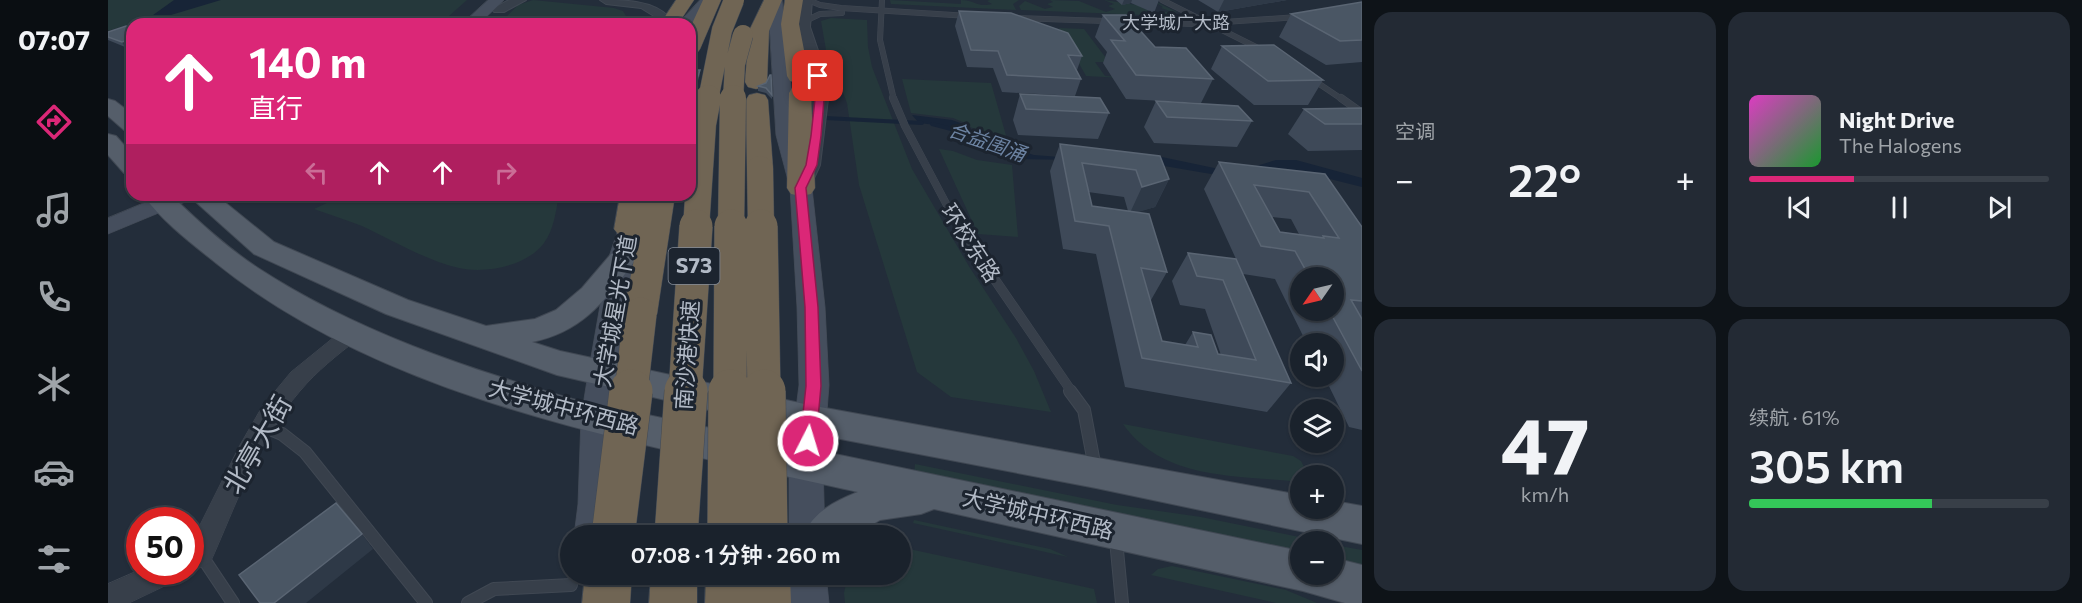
<!DOCTYPE html>
<html lang="zh">
<head>
<meta charset="utf-8">
<style>
  body { margin:0; font-family:Commissioner,"Noto Sans SC",sans-serif; background:#232a34; color:#f1f3f6; height:100vh; display:flex; flex-direction:column; font-size:22px; white-space:nowrap }
  * { box-sizing:border-box; margin:0 }
  p { font-size:20px; color:#9fa4a9 }
  .icon { flex:none; width:33px; height:33px; fill:none; stroke:currentColor; stroke-width:2; stroke-linecap:round; stroke-linejoin:round }
  .map { position:relative; flex:1; overflow:hidden }
  .panel { display:flex; flex-direction:column; gap:12px; padding:12px; background:#0e1318; width:720px }
  .panel>* { flex:none }
  .top-card { position:absolute; left:18px; top:18px; width:570px; height:183px; border-radius:18px; box-shadow:0 2px 4px #0004,0 0 0 2px #383f48; background:#db2777; color:#fff; overflow:hidden }
  .needle { width:39px; rotate:236deg }
  .tools { position:absolute; left:1182px; top:267px; display:grid; gap:12px }
  .tools a { display:grid; place-items:center; width:54px; height:54px; border-radius:50%; background:#1a222c; box-shadow:0 2px 4px #0004,0 0 0 2px #383f48; font-size:30px }
  .speed { position:absolute; left:18px; top:507px; display:flex; gap:12px; font-size:30px; font-weight:700; text-align:center }
  .speed>* { display:grid; place-content:center; width:78px; height:78px; border-radius:50%; background:#1a222c; box-shadow:0 2px 4px #0004,0 0 0 2px #383f48; line-height:1 }
  .speed .limit { border:9px solid #d22; background:#fff; color:#111 }
  .pin { position:absolute; display:grid; place-items:center; width:51px; height:51px; color:#fff; margin:-26px; border-radius:12px; box-shadow:0 3px 9px #0006 }
  .me { position:absolute; width:66px; margin:-33px; rotate:5deg; stroke-linejoin:round; filter:drop-shadow(0 0 4px #0008) }
  .turn { display:flex; align-items:center; gap:21px; height:126px; padding:0 24px; font-size:27px }
  .turn .icon { width:78px; height:78px; stroke-width:2.5 }
  .turn b { display:block; font-size:42px; line-height:51px }
  .lanes { display:flex; align-items:center; height:57px; padding:0 24px; background:#0003; justify-content:center; gap:30px; direction:ltr }
  .lanes .off { opacity:.35 }
  .big { font-size:45px; font-weight:600; line-height:1.1 }
  .panel .tile { flex:1; display:flex; flex-direction:column; justify-content:center; gap:9px; min-width:0; padding:0 21px; border-radius:18px; background:#232a34 }
  .panel .dial { align-items:center; gap:0 }
  .dial b { font-size:78px; line-height:1 }
  .song { display:flex; align-items:center; gap:18px }
  .cover { width:72px; height:72px; border-radius:9px; background:linear-gradient(135deg,hsl(310 70% 55%),hsl(130 70% 35%)) }
  .played { height:6px; border-radius:3px; background:linear-gradient(90deg,#db2777 35%,#383f48 35%) }
  .keys { display:flex; justify-content:space-around; direction:ltr }
  .heat { display:flex; justify-content:space-between; align-items:center; font-size:33px; direction:ltr }
  .charge { height:9px; border-radius:4px; background:linear-gradient(90deg,#34c759 61%,#383f48 0) }
  .panel .tiles { flex:1; display:grid; gap:12px; grid-template-columns:repeat(2,1fr) }
  .trip { position:absolute; left:452px; top:525px; width:351px; height:60px; border-radius:30px; background:#1a222c; box-shadow:0 2px 4px #0004,0 0 0 2px #383f48; font-weight:600; line-height:60px; text-align:center }
  main { display:flex; flex:1; min-height:0 }
  .tab-bar { display:flex; flex-direction:column; width:108px; justify-content:space-around; align-items:center; background:#0a0e12; color:#9fa4a9 }
  .tab-bar .icon { width:42px; height:42px }
  .tab-bar .current { color:#db2777 }
  .tab-bar b { font-size:27px; color:#f1f3f6 }
  .map>svg:first-child { display:block }
  .green { fill:#25383b }
  .water { fill:#172437 }
  .lines { fill:none; stroke-linecap:round; stroke-linejoin:round }
  .stream { stroke:#172437; stroke-width:4 }
  .service-far3-casing { stroke:#404853; stroke-width:6 }
  .service-far2-casing { stroke:#404853; stroke-width:8 }
  .service-far1-casing { stroke:#404853; stroke-width:10 }
  .service-casing { stroke:#404853; stroke-width:14 }
  .minor-casing { stroke:#404853; stroke-width:1 }
  .tertiary-casing { stroke:#404853; stroke-width:2 }
  .secondary-casing { stroke:#404853; stroke-width:1 }
  .primary-casing { stroke:#404853; stroke-width:2 }
  .motorway-casing { stroke:#424a55; stroke-width:1 }
  .service-far3 { stroke:#373f4a; stroke-width:5 }
  .service-far2 { stroke:#373f4a; stroke-width:7 }
  .service-far1 { stroke:#373f4a; stroke-width:9 }
  .service { stroke:#373f4a; stroke-width:12 }
  .minor { fill:#373f4a; fill-rule:evenodd }
  .tertiary { fill:#373f4a; fill-rule:evenodd }
  .secondary { fill:#454e5d; fill-rule:evenodd }
  .primary { fill:#555e6a; fill-rule:evenodd }
  .motorway { fill:#706554; fill-rule:evenodd }
  .motorway-bridge-far3-casing { stroke:#424a55; stroke-width:21; stroke-linecap:butt }
  .motorway-bridge-far2-casing { stroke:#424a55; stroke-width:27; stroke-linecap:butt }
  .motorway-bridge-far1-casing { stroke:#424a55; stroke-width:34; stroke-linecap:butt }
  .motorway-bridge-casing { stroke:#424a55; stroke-width:44; stroke-linecap:butt }
  .motorway-bridge-far3 { stroke:#706554; stroke-width:20 }
  .motorway-bridge-far2 { stroke:#706554; stroke-width:26 }
  .motorway-bridge-far1 { stroke:#706554; stroke-width:33 }
  .motorway-bridge { stroke:#706554; stroke-width:43 }
  .wall { fill:#3e4958; fill-rule:evenodd }
  .shaded-wall { fill:#2e3947 }
  .building { fill:#4a5664; stroke:#5a6573; stroke-width:1.5; fill-rule:evenodd }
  .route { fill:#db2777; stroke:#8e194d; stroke-width:1.5 }
  .labels { text-anchor:middle; stroke-width:6; stroke-linejoin:round; paint-order:stroke }
  .far-street-label { font-size:18px; fill:#b2bac6; stroke:#1c242f }
  .far-water-label { font-size:20px; font-style:italic; fill:#6d84a3; stroke:#1c242f }
  .shield { fill:#1c242f; stroke:#858d99; stroke-width:1.5 }
  .shield-label { font-size:21px; font-weight:bold; fill:#b2bac6 }
  .street-label { font-size:22px; fill:#b2bac6; stroke:#1c242f }
  .near-street-label { font-size:27px; fill:#b2bac6; stroke:#1c242f }
</style>
</head>
<body>
<main>
<nav class="tab-bar">
<b>07:07</b>
<svg class="icon current" aria-label="directions" viewBox="0 0 24 24"><path d="M12 3l9 9-9 9-9-9zM9 14v-3h6M13 9l2 2-2 2"/></svg>
<svg class="icon" aria-label="music" viewBox="0 0 24 24"><path d="M9 18V5l10-2v13"/><circle cx="6" cy="18" r="3"/><circle cx="16" cy="16" r="3"/></svg>
<svg class="icon" aria-label="phone" viewBox="0 0 24 24"><path d="M5 4h4l2 5-3 2q2 4 5 5l2-3 5 2v4C11 20 4 13 5 4z"/></svg>
<svg class="icon" aria-label="climate" viewBox="0 0 24 24"><path d="M12 3v18M4 7l16 10M4 17L20 7"/></svg>
<svg class="icon" aria-label="car" viewBox="0 0 24 24"><path d="M5 17H2v-5l4-1 3-4h7l3 4 3 1v5h-3M9 17h6M6 11h13"/><circle cx="7" cy="17" r="2"/><circle cx="17" cy="17" r="2"/></svg>
<svg class="icon" aria-label="filters" viewBox="0 0 24 24"><path d="M4 7h16M4 17h16"/><circle cx="9" cy="7" r="2"/><circle cx="15" cy="17" r="2"/></svg>
</nav>
<div class="map">
<svg width="1254" height="603" viewBox="0 0 1254 603">
  <rect width="100%" height="100%" fill="#232d3a"/>
  <path class="green" d="M0,0H359L332,24L25,23L0,31Z
    M425,0L506,8L515,11L518,16L515,24H391L410,5Z
    M782,0L853,4V0C866,0 870,8 884,4L879,1L882,0H911L905,4L908,10L783,4Z
    M942,0L971,1L998,12L1007,9L1000,6L1006,4L996,0L1029,5L1047,14L1062,11L1053,8L1055,7L1044,0L1069,12L1062,16L913,10L911,6L917,1L937,9L945,7L939,4L945,2Z
    M723,18L759,20L760,47L764,67L804,169L862,268L908,338L926,371L943,412L843,397L809,372L751,185L739,103L718,50L713,21Z
    M951,28L976,29L1001,62H987L997,76L1069,81L978,76Z
    M794,79L883,83L901,146L877,137L857,123L845,118L803,113Z
    M831,149L845,151L869,160L904,165L910,237L870,234Z
    M236,195H451C448,210 446,230 436,243C419,266 378,274 351,268C319,261 284,240 254,226C239,220 222,215 206,209Z
    M1015,424L1185,456L1193,461L1200,475L1192,476V482C1131,475 1055,481 1015,424Z
    M807,464L1009,505L1093,517L1211,541L1192,542V559L806,478Z
    M806,520L942,549L960,557L805,523Z
    M1226,545L1254,550V572L1226,566Z
    M792,547L986,589L989,603H737L736,593L740,575L792,574Z
    M1064,566L1178,590L1209,603H1168L1043,575L1050,569Z"/>
  <path class="water" d="M66,0H113L63,15H45Z
    M804,115L844,120L855,124L878,140L926,155L952,157L1049,156L1111,169L1145,167L1168,160H1188L1254,178V187L1206,175L1103,174L1027,161L904,159L877,150L858,136L836,126L811,123Z"/>
  <g class="lines">
    <path class="stream" d="M717,118L814,123
      M824,124L847,130"/>
    <g class="service-far3-casing">
      <path id="service-far3" d="M700,0L712,5L733,8L861,16
        M774,0L772,40L786,100
        M1054,0L1156,51
        M907,18L1087,24L1190,17
        M695,22L712,14L734,13
        M1204,79L1235,100"/>
    </g>
    <g class="service-far2-casing">
      <path id="service-far2" d="M785,98L797,126L851,228
        M1233,98L1254,113"/>
    </g>
    <g class="service-far1-casing">
      <path id="service-far1" d="M850,226L964,392"/>
    </g>
    <g class="service-casing">
      <path id="service" d="M962,391L976,410L987,468
        M155,426L174,434L197,452L318,603
        M1008,540L1014,603
        M93,555L125,603
        M360,603L386,589L463,585"/>
    </g>
    <g class="minor-casing">
      <path id="minor" d="M243,327L250,329L253,334L250,339C229,355 209,371 192,391C150,440 128,505 102,563L82,572H81L82,545L132,445L154,407L183,372L236,329Z
        M32,570V572H71L67,581L21,603H0V584Z"/>
    </g>
    <g class="tertiary-casing">
      <path id="tertiary" d="M401,0H418L396,12H386L384,9Z
        M492,0C516,0 545,0 561,17L554,21L533,8L498,4Z
        M692,0H704L702,27L716,68L720,99L712,165L702,187H688L685,183L694,165L704,99L700,68L688,27Z"/>
    </g>
    <g class="secondary-casing">
      <path id="secondary" d="M380,0H396L371,24H354Z
        M592,0H607L583,27L582,24H570Z
        M660,0H674L688,135L704,188L717,307L721,385L715,464L717,536H681V464L691,385L689,307L682,188L668,135Z
        M55,195H85L82,200L0,234V218Z
        M522,195H544L526,260L510,374L505,418L506,504L502,536H466L470,504L473,418L480,374L500,260Z
        M680,574H718L721,603H681Z"/>
    </g>
    <g class="primary-casing">
      <path id="primary" d="M0,99L7,101L24,114V132L16,130L0,116Z
        M0,134L8,136L24,154V175L16,173L0,155Z
        M35,195H63C90,221 118,247 150,268C247,331 357,368 468,400L1192,551V574H1226V558L1254,565V603H1237L1195,591L826,509L813,514L772,520L745,536H695C705,512 727,501 750,492C536,444 283,404 108,263C83,243 54,221 35,195Z
        M80,195H108L166,242L300,300L378,326L427,319L448,310L474,288L503,254L513,251L523,254L527,260L523,266C494,304 473,332 424,342L452,351L701,405L1192,495V508H1226V501L1254,506V544L988,488L701,433L449,375L278,314L146,254Z"/>
    </g>
    <g class="motorway-casing">
      <path id="motorway" d="M568,0H586L570,24H552Z
        M595,0H613L592,49L589,53L582,55V28Z
        M656,0H674L661,31L659,82L656,87L648,89L640,87L637,82L641,31Z
        M677,0H695L691,24L701,76L698,81L690,82L682,81L679,76L673,24Z
        M692,86L700,88L703,93L707,188L703,194L693,196L683,194L679,188L681,93L684,88Z
        M649,93L657,95L660,100L665,169L661,175L652,177L643,175L639,169L638,100L641,95Z
        M512,195H567L549,314L544,322L532,326L520,322L515,314L531,235L521,238L511,235L506,229Z
        M477,574H524L522,603H474Z
        M543,574H589V603H541Z
        M598,574H682L683,603H597Z"/>
    </g>
    <use href="#service-far3" class="service-far3"/>
    <use href="#service-far2" class="service-far2"/>
    <use href="#service-far1" class="service-far1"/>
    <use href="#service" class="service"/>
    <use href="#minor" class="minor"/>
    <use href="#tertiary" class="tertiary"/>
    <use href="#secondary" class="secondary"/>
    <use href="#primary" class="primary"/>
    <use href="#motorway" class="motorway"/>
    <g class="motorway-bridge-far3-casing">
      <path id="motorway-bridge-far3" d="M600,100L614,30L626,0
        M625,100L627,64L635,35"/>
    </g>
    <g class="motorway-bridge-far2-casing">
      <path id="motorway-bridge-far2" d="M652,169L653,228
        M588,228L595,124L600,98
        M623,228L625,98"/>
    </g>
    <g class="motorway-bridge-far1-casing">
      <path id="motorway-bridge-far1" d="M653,226L656,392
        M523,392L532,314
        M577,392L588,226
        M622,392L623,226"/>
    </g>
    <g class="motorway-bridge-casing">
      <path id="motorway-bridge" d="M656,391L658,536
        M505,536L523,391
        M568,536L578,391
        M621,536L622,391"/>
    </g>
    <use href="#motorway-bridge-far3" class="motorway-bridge-far3"/>
    <use href="#motorway-bridge-far2" class="motorway-bridge-far2"/>
    <use href="#motorway-bridge-far1" class="motorway-bridge-far1"/>
    <use href="#motorway-bridge" class="motorway-bridge"/>
  </g>
  <path class="wall" d="M1008,0H1051L1046,13L1023,3L1014,5Z
    M1090,0H1179L1110,12Z
    M1254,2V62L1218,65L1171,37L1183,14Z
    M851,11L974,56L969,70L973,79L967,96L894,92L885,68L859,67L847,26Z
    M995,15L1047,47L1105,79L1093,103L1018,99L995,63L999,52L987,37Z
    M24,28V44L17,47L0,40V32Z
    M1114,46L1215,80L1200,105H1146L1103,69Z
    M582,70H592V74L587,91H582Z
    M658,83L664,95V99L658,93L650,91V86Z
    M912,94L1001,113L990,139L910,135L905,120Z
    M1048,101L1144,121L1129,147L1046,143L1036,127Z
    M1254,108V150L1200,151L1180,134L1196,109Z
    M952,144L1061,179L1047,207L1028,212L1059,272L1043,300H1042L1054,341L1077,345L1085,332L1110,354L1113,355L1097,309L1072,305L1064,281L1080,253L1128,259L1096,189L1111,162L1217,174L1254,227V430L1241,427L1216,376H1226V344H1199L1167,279L1135,274L1183,383L1159,412L1017,387L988,254L955,249L942,171ZM980,192L1016,197L1020,211L984,206ZM1164,217L1183,219L1191,234L1172,232ZM1192,278H1226V310H1192Z"/>
  <path class="shaded-wall" d="M1016,0H1024L1023,3L1014,5Z
    M1116,0H1179L1110,12Z
    M24,39V44L17,47L14,42Z
    M592,70V74L587,91V86Z
    M1061,179L1047,207L1021,215L1034,187Z
    M254,534L265,549L198,603H166Z"/>
  <path class="building" d="M1254,2V40L1232,41L1183,14Z
    M851,11L903,13L960,33L974,56L960,55L973,79L899,75L890,51L863,50Z
    M995,15H1018L1047,47L1078,48L1105,79L1028,75L1003,40L1017,41Z
    M18,26L24,28V39L14,42L0,37V32Z
    M1166,45L1215,80L1160,81L1114,46Z
    M582,70H592L587,86H582Z
    M662,75H663L664,95L658,88L650,86L658,83Z
    M912,94L992,98L1001,113L918,109Z
    M1048,101L1130,106L1144,121L1059,117Z
    M1254,108V124H1217L1196,109Z
    M952,144L1052,156L1061,179L1034,187L1028,170L974,163L984,206L1041,214L1059,272L1033,268L1054,341L1090,347L1085,332L1103,335L1110,354L1148,360L1115,280L1089,276L1080,253L1128,259L1183,383L1034,358L1001,226L967,221Z
    M1111,162L1217,174L1254,227V301L1243,300L1254,319V371L1221,310H1226V278H1202L1187,251L1153,246ZM1146,185L1201,192L1231,238L1215,236L1216,238L1172,232Z
    M228,503L254,534L166,603H152L131,575Z"/>
  <path class="route" d="M710,73L714,76L716,99L713,136L709,165L698,188L710,307L713,386L708,441L706,446L700,448L694,446L692,441L698,386L697,307L687,188L698,165L703,136L707,99L705,76Z"/>
  <g class="labels">
    <g class="far-street-label">
      <text x="1068" y="29">大学城广大路</text>
    </g>
    <g class="far-water-label">
      <text transform="translate(879 142) rotate(19)" y="7">合益围涌</text>
    </g>
    <rect class="shield" x="560.5" y="248" width="51" height="36" rx="4.5"/>
    <g class="shield-label">
      <text x="586" y="273">S73</text>
    </g>
    <g class="street-label">
      <text transform="translate(863 243) rotate(57)" y="8">环校东路</text>
      <text transform="translate(507 311) rotate(-80)" y="8">大学城星光下道</text>
      <text transform="translate(579 355) rotate(-86)" y="8">南沙港快速</text>
      <text transform="translate(456 407) rotate(15)" y="8">大学城中环西路</text>
      <text transform="translate(930 514) rotate(13)" y="8">大学城中环西路</text>
    </g>
    <g class="near-street-label">
      <text transform="translate(150 445) rotate(-60)" y="9">北亭大街</text>
    </g>
  </g>
</svg>
<div class="tools">
<a><svg class="needle" viewBox="-14 -14 28 28"><path d="M0-13l5 13h-10z" fill="#e53935"/><path d="M0 13l5-13h-10z" fill="#9fa4a9"/></svg></a>
<a><svg class="icon" aria-label="sound" viewBox="0 0 24 24"><path d="M4 9h4l5-4v14l-5-4H4zM17 9q2 3 0 6"/></svg></a>
<a><svg class="icon" aria-label="layers" viewBox="0 0 24 24"><path d="M12 4l9 5-9 5-9-5zM3 14l9 5 9-5"/></svg></a>
<a>+</a>
<a>−</a>
</div>
<div class="speed"><div class="limit">50</div></div>
<div class="pin" style="left:710px;top:76px;background:#d93025"><svg class="icon" aria-label="arrive" viewBox="0 0 24 24"><path d="M6 21V4h12l-3 4 3 4H6"/></svg></div>
<svg class="me" style="left:700px;top:441px" viewBox="-20 -20 40 40"><circle r="17" fill="#db2777" stroke="#fff" stroke-width="3"/><path d="M0-11L8 9 0 5-8 9z" fill="#fff"/></svg>
<div class="trip">07:08 · 1 分钟 · 260 m</div>
<div class="top-card">
<div class="turn"><svg class="icon" aria-label="ahead" viewBox="0 0 24 24"><path d="M12 20V5M6 11l6-6 6 6"/></svg><div><b>140 m</b>直行</div></div>
<div class="lanes"><svg class="icon off" aria-label="left" viewBox="0 0 24 24"><path d="M17 20v-9H6M10 6l-5 5 5 5"/></svg><svg class="icon" aria-label="ahead" viewBox="0 0 24 24"><path d="M12 20V5M6 11l6-6 6 6"/></svg><svg class="icon" aria-label="ahead" viewBox="0 0 24 24"><path d="M12 20V5M6 11l6-6 6 6"/></svg><svg class="icon off" aria-label="right" viewBox="0 0 24 24"><path d="M7 20v-9h11M14 6l5 5-5 5"/></svg></div>
</div>
</div>
<section class="panel">
<div class="tiles">
<div class="tile"><p>空调</p>
<div class="heat"><a>−</a><b class="big">22°</b><a>+</a></div>
</div>
<div class="tile">
<div class="song"><i class="cover"></i><div><b>Night Drive</b><p>The Halogens</p></div></div>
<div class="played"></div>
<div class="keys"><svg class="icon" aria-label="previous" viewBox="0 0 24 24"><path d="M18 5L8 12l10 7zM5 5v14"/></svg><svg class="icon" aria-label="pause" viewBox="0 0 24 24"><path d="M8 5v14M16 5v14"/></svg><svg class="icon" aria-label="next" viewBox="0 0 24 24"><path d="M6 5l10 7-10 7zM19 5v14"/></svg></div>
</div>
<div class="tile dial"><b>47</b><p>km/h</p></div>
<div class="tile"><p>续航 · 61%</p><b class="big">305 km</b><div class="charge"></div></div>
</div>
</section>
</main>
</body>
</html>
